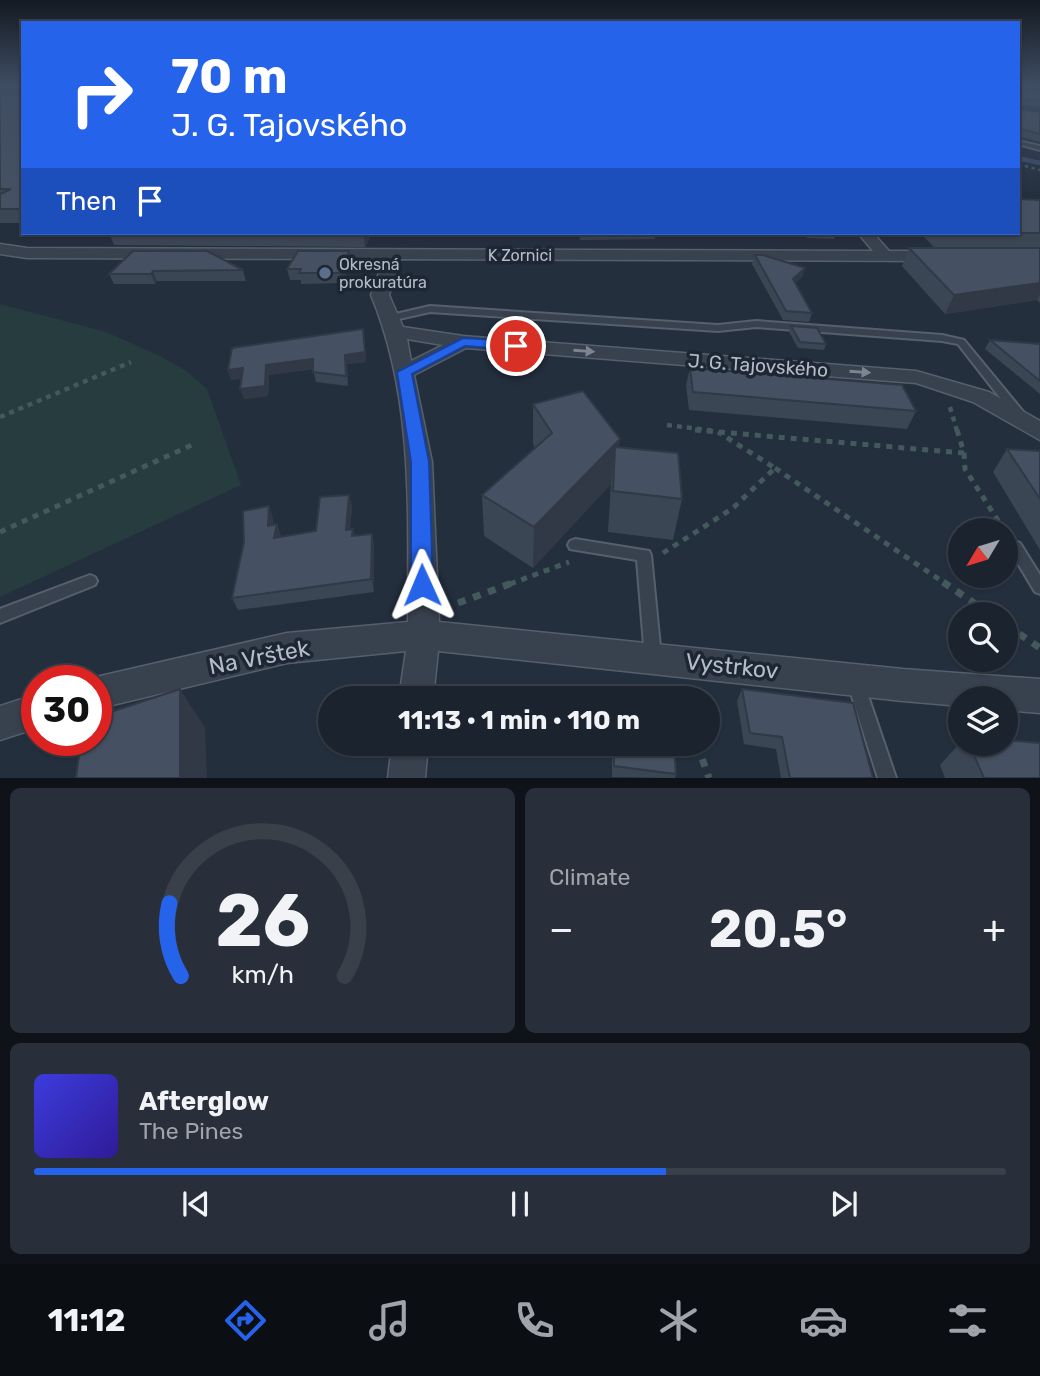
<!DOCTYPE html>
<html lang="en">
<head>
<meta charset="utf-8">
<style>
  body { margin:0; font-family:Rubik,sans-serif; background:#282f3a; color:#f1f3f6; height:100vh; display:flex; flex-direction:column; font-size:26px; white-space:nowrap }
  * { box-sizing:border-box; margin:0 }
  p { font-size:23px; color:#a0a4aa }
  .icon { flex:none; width:38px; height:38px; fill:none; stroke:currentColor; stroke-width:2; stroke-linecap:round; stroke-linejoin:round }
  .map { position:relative; height:778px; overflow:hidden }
  .sheet { display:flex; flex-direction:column; gap:10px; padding:10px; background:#0f1319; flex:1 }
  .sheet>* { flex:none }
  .hud { position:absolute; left:21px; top:21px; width:999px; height:214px; border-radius:0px; box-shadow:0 2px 5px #0004,0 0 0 2px #39404a; background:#2563eb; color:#fff; overflow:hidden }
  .needle { width:46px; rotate:232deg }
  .fabs { position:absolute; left:948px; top:518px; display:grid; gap:14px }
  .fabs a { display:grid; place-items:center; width:70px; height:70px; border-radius:50%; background:#1b232e; box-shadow:0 2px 5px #0004,0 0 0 2px #39404a; font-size:35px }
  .speed { position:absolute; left:21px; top:665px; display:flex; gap:14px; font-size:35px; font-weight:700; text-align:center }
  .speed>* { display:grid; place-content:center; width:91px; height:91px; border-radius:50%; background:#1b232e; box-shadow:0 2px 5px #0004,0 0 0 2px #39404a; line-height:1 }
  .speed .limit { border:10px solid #d22; background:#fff; color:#111 }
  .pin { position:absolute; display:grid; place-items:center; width:60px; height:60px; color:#fff; margin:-30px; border:4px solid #fff; border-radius:50%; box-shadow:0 2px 7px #0007 }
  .me { position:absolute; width:77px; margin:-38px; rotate:359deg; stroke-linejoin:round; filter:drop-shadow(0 0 5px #0008) }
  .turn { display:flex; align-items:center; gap:24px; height:147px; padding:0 35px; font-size:32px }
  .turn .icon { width:91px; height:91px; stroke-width:2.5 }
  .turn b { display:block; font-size:49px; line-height:60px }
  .then { display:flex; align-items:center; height:66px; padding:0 35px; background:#0003; gap:14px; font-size:26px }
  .big { font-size:52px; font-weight:700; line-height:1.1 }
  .sheet .tile { flex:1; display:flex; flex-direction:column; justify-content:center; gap:10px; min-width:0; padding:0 24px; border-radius:10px; background:#282f3a }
  .sheet .dial { align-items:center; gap:0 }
  .dial svg { height:182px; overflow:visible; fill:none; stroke:#39404a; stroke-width:7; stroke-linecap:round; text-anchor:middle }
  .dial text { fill:#f1f3f6; stroke:none }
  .song { display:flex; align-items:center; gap:21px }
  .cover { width:84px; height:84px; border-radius:10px; background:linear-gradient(135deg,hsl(240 70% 55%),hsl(250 70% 35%)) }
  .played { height:7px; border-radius:4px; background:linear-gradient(90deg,#2563eb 65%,#39404a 65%) }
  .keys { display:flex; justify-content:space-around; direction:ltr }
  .heat { display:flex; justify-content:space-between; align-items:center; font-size:38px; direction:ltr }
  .sheet .tiles { flex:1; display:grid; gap:10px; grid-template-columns:1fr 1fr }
  .tile:last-child { grid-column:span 2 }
  .trip { position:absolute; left:318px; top:686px; width:402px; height:70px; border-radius:35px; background:#1b232e; box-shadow:0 2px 5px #0004,0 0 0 2px #39404a; font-weight:700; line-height:70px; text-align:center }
  .tabs { display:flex; height:112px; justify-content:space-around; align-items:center; background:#0b0e12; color:#a0a4aa }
  .tabs .icon { width:49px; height:49px }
  .tabs .on { color:#2563eb }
  .tabs b { font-size:32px; color:#f1f3f6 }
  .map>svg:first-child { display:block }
  .green { fill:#263c3f }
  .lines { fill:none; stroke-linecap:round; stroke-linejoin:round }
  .stream { stroke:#394c67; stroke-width:4.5 }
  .service-casing { stroke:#565f6c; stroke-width:4 }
  .minor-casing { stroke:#565f6c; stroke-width:3 }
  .path-far3 { stroke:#44595c; stroke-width:2.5; stroke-dasharray:3.5 3.5; stroke-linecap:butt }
  .path-far2 { stroke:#44595c; stroke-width:4.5; stroke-dasharray:5 5; stroke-linecap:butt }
  .path-far1 { stroke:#44595c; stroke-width:5; stroke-dasharray:6 6; stroke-linecap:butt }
  .path { stroke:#44595c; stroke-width:7; stroke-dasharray:8 8; stroke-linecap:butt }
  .service { fill:#38414e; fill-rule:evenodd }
  .minor { fill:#38414e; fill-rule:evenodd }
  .wall { fill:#3b4654 }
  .shaded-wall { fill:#303945 }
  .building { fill:#455162; stroke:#303945; stroke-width:2 }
  .oneway { fill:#7c8592 }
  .route { fill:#2563eb; stroke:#184099; stroke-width:2 }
  .service-dot { fill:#5c6f8a; stroke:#1d2633; stroke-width:2.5 }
  .labels { text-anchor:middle; stroke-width:7; stroke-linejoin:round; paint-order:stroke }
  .far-street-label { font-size:16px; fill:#b4bcc9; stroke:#1d2633 }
  .far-poi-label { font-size:16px; fill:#b4bcc9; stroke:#1d2633; text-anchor:start }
  .street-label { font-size:19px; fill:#b4bcc9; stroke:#1d2633 }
  .near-street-label { font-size:23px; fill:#b4bcc9; stroke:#1d2633 }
</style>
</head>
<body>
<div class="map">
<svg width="1040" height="778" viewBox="0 0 1040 778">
  <rect width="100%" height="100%" fill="#242f3e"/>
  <path class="green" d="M0,304L106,332L160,356L186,371L207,389L241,485L0,597Z"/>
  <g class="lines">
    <path class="stream" d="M1018,158L1040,163"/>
    <g class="service-casing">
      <path id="service" d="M1018,141L1040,146V150L1018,144Z
        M430,306L718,325L756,321L942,335L964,340L1025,414L1019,418L1015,417L958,344L942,341L756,327L718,331L430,312L390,321L385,318L387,316Z
        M575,539L649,551L651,555L661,657L659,662L653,665L647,662L645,657L637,560L570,549L568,545L570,541Z
        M1015,541L1020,543L1040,575V594L1035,592L1008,547L1010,543Z
        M90,575L95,577L97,581L95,585L0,623V609Z
        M856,676L862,678L864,684L896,778H878L848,684L850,678Z"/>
    </g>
    <g class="minor-casing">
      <path id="minor" d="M858,233H873L889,251H933L941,256L933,261L400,259L389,295L403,327L463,336L916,371L989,392L1040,421V440L973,402L916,383L466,348L414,375L432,462L439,622L903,669L1040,679V713L1006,710V698H961V706L903,701L438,651L433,698H399L406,651L287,663L96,709V681H86L96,677L287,633L408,622C408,513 414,398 371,295L384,259L27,258L0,254V244L27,248L873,251ZM407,339L443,345L411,361Z
        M37,694V728L0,740V706Z
        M392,744H428L425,778H388Z"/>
    </g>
    <path class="path-far3" d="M1018,164L1040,170"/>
    <path class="path-far2" d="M950,407L957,431
      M0,417L131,362
      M667,425L715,431"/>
    <path class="path-far1" d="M695,430L964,453
      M957,430L964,453L965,469L1004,530
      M775,468L946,584
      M0,532L194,444
      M663,553L733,508L775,468L718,432
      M510,584L569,562"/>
    <path class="path" d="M943,582L990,614
      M458,603L515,582
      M1006,625L1040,648
      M697,744L709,778"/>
    <use href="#service" class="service"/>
    <use href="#minor" class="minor"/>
  </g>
  <path class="wall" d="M0,87H23V223H0Z
    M1018,90L1040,93V107L1019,105V109L1040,112V142L1018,136Z
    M1040,200V303L1037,300L945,314L902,266L909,248H935L920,233H1018Z
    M109,233H372L365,247L114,245Z
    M579,233H656L655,239L580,240Z
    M803,233H836L834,239L807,238Z
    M133,251L243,270L246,281H157L155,284H114L109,274Z
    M755,255L805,268L802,277L795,283L812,313L809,322L783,320L752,264Z
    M351,262L342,283L301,284V280H290L287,269Z
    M791,326L826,344L824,350L798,348L789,332Z
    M364,339L366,362L347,364L348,386L316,382L313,369L269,375L268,396L244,399L242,378L231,380L228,370Z
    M990,340L1040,344V394L985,349Z
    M690,368L916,411L907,429L689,410L686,385Z
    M533,404L619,447L682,499L673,540L608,532L611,484L533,568L484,536L482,495L535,448L533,444Z
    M1007,449L1040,451V550L993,472Z
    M349,495L352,507L350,529H353L354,536L372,534L374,546V592L238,610L232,598L273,518V525L277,524L281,537L316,531Z
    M742,689L873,778H781L776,749L744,744L737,701Z
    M961,742V744H1006L1040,778H945L940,765Z
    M612,744H674L676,774L675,778L612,777Z"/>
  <path class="shaded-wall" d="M18,87L23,97L0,100V89Z
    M363,233H372L365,247Z
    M349,251L351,262L342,283L340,273Z
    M805,268L802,277L790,288L793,279Z
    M153,271L157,281L155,284L151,274Z
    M1040,283V294L1037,300L945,314L954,295Z
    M363,329L366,362L347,364L348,386L345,355Z
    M313,359L316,368L269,375L268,396L244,399L240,389L266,365Z
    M243,368L246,378L231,380L228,370Z
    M620,439L615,479V447L611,484L533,568L534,527Z
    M349,495L352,507L349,542L346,530Z
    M269,506L273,518L272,538L268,526Z
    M277,524L281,536L279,550L274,538Z
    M372,534L374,546V592L371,579Z
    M180,689L205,728L207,778H180Z"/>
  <path class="building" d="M0,87H23V209H0V194L11,189H0V96L19,94L21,92L18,87L0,89Z
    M1018,90L1040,93V101L1019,99V109L1040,112V134L1018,128Z
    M1018,199L1040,200V233H944H1018Z
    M909,248H1040V283L954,295Z
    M133,251H207L243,270L153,271L151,274H109Z
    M298,251H349L340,273H299L301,269H287Z
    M755,255H763L805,268L793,279L812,313L786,311Z
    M791,326L817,328L826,344L800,342Z
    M363,329L365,352L345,355L346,376L313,372V359L266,365L265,386L240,389L243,368L228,370L232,348Z
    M990,340L1040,344V381Z
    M690,368L902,385L916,411L693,392Z
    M583,391L620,439L534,527L482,495L552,433L533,404Z
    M615,447L678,453L682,499L613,491Z
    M1007,449L1040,451V499Z
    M349,495L346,530L353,529L352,536L372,534L371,579L232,598L244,542L243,511L269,506L268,526L277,524L274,538L316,531L320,497Z
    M180,689V778H76L81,740H96V717Z
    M742,689L853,703L873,778H790L782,737L750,733Z
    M1006,740L1040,743V778H984L969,744H1006Z
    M614,744H674L676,774L614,766Z"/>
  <defs><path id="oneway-solid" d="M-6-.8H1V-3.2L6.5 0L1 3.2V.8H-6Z" transform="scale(1.75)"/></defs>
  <g class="oneway">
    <use href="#oneway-solid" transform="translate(584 351) rotate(4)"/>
    <use href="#oneway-solid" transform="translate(860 372) rotate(4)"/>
  </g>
  <linearGradient id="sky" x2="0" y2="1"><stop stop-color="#141a22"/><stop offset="0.44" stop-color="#3f4d63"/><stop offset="1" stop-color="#3f4d63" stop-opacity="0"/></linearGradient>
  <rect width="1040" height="196" fill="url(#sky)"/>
  <path class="route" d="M463,338L516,341L523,346L516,350L465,346L412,374L429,462L433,585L430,592L422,595L415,592L411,585V462L397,372Z"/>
  <circle class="service-dot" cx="325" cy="273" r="7"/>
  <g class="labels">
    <g class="far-street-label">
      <text x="520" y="261">K Zornici</text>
    </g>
    <g class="far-poi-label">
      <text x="339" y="270">Okresná<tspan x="339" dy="18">prokuratúra</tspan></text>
    </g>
    <g class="street-label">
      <text transform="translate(758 365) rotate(4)" y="7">J. G. Tajovského</text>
    </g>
    <g class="near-street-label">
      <text transform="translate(259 657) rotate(-11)" y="8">Na Vrštek</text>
      <text transform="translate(732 666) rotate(6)" y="8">Vystrkov</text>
    </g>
  </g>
</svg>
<div class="fabs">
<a><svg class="needle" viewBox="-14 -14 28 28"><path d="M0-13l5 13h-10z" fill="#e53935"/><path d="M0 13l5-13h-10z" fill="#a0a4aa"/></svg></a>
<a><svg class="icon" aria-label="search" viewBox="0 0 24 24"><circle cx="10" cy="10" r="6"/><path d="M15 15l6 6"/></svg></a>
<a><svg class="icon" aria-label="layers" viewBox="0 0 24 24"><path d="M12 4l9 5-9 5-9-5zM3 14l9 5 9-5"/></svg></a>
</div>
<div class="speed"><div class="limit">30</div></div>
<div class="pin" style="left:516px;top:346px;background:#d93025"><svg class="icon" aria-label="arrive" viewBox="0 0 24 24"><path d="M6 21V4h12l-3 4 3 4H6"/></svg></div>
<svg class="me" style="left:422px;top:585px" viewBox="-20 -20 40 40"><path d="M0-17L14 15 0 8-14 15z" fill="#2563eb" stroke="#fff" stroke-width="4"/></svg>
<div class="trip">11:13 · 1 min · 110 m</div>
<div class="hud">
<div class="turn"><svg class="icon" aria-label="right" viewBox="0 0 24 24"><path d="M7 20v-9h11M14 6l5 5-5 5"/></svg><div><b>70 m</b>J. G. Tajovského</div></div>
<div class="then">Then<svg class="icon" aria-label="arrive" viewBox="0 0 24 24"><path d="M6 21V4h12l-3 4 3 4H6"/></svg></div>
</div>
</div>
<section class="sheet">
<div class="tiles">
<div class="tile dial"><svg viewBox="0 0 100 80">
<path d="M14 69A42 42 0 1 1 86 69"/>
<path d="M14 69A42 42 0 0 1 9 37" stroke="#2563eb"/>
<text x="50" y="56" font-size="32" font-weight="700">26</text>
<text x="50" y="72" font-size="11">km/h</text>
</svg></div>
<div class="tile"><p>Climate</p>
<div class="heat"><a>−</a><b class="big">20.5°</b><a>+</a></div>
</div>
<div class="tile">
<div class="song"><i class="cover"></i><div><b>Afterglow</b><p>The Pines</p></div></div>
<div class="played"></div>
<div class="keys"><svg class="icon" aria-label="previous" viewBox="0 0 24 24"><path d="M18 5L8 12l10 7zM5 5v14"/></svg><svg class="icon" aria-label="pause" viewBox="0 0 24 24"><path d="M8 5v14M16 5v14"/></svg><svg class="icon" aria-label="next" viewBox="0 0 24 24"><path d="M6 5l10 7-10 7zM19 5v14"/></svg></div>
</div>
</div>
</section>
<nav class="tabs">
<b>11:12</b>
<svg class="icon on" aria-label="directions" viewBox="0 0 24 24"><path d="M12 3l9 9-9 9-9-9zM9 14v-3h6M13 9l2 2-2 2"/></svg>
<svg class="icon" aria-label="music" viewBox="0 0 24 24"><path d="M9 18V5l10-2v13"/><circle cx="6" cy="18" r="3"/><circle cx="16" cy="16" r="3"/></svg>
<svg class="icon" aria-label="phone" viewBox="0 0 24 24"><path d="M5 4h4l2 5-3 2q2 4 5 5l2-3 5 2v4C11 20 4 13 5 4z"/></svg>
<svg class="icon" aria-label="climate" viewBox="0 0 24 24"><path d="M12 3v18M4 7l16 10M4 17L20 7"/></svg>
<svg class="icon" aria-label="car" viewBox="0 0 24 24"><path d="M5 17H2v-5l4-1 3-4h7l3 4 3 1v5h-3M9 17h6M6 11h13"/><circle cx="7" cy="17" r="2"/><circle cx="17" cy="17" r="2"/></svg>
<svg class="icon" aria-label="filters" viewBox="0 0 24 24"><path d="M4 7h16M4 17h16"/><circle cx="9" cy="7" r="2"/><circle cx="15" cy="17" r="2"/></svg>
</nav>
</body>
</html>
